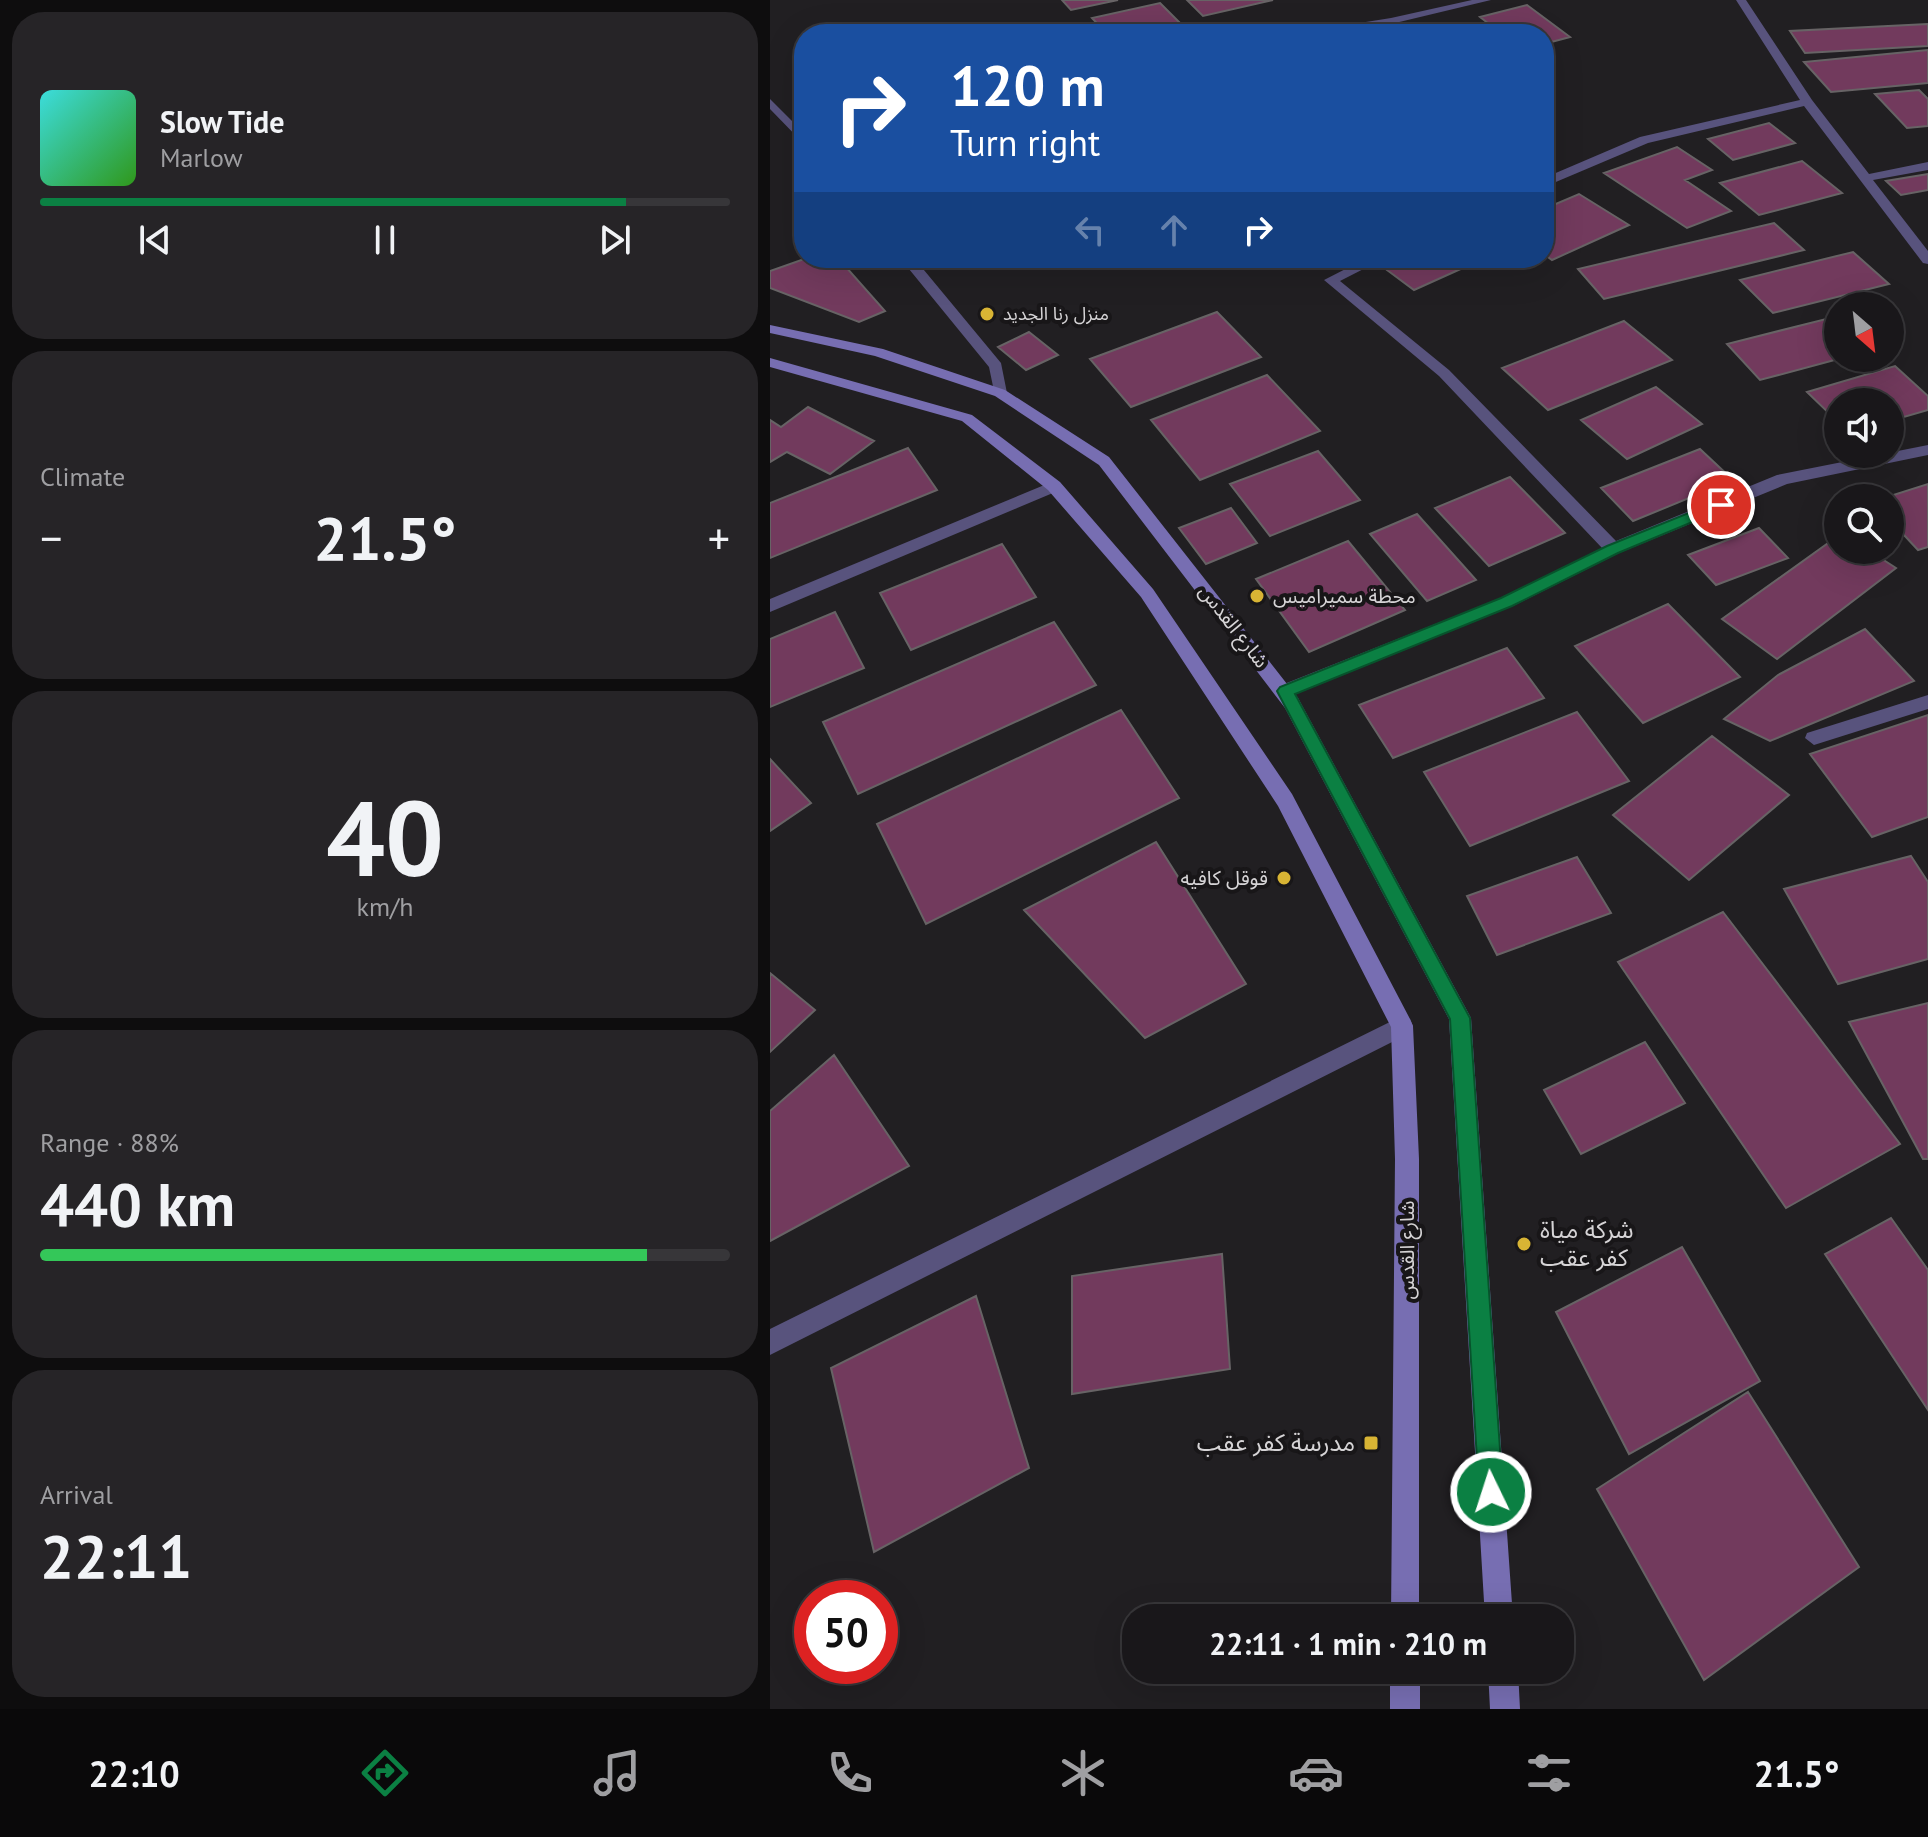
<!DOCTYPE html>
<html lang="en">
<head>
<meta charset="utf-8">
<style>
  body { margin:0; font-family:"PT Sans","Noto Sans Arabic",sans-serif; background:#262427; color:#f1f3f6; height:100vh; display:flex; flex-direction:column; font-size:30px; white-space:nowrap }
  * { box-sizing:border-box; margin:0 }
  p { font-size:26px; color:#9f9fa2 }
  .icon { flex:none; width:44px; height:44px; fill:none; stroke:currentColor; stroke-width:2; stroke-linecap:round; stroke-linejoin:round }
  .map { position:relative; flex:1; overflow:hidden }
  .side { display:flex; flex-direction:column; gap:12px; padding:12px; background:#0e0d0e; width:770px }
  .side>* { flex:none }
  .hud { position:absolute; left:24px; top:24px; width:760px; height:244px; border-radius:32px; box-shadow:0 8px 32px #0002,0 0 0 2px #373639; background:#1a4fa0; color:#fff; overflow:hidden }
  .needle { width:52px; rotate:152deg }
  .buttons { position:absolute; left:1054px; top:292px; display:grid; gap:16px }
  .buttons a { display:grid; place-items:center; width:80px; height:80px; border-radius:50%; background:#19171a; box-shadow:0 8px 32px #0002,0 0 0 2px #373639; font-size:40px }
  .speed { position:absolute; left:24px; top:1580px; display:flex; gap:16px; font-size:40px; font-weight:700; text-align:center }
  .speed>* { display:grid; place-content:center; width:104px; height:104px; border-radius:50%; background:#19171a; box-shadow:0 8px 32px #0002,0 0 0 2px #373639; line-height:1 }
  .speed .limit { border:12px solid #d22; background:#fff; color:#111 }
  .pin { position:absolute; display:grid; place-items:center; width:68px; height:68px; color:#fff; margin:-34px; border:4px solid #fff; border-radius:50%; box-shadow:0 2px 8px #0007 }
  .me { position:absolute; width:88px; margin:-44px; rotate:356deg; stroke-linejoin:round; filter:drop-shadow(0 0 6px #0008) }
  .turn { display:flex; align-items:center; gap:28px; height:168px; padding:0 24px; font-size:36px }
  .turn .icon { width:104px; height:104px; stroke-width:2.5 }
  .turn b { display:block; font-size:56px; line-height:68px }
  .lanes { display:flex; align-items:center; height:76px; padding:0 24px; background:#0003; justify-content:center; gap:40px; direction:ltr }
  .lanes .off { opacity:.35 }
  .big { font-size:60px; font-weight:700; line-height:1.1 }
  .side .tile { flex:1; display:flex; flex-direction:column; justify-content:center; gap:12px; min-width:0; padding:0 28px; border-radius:32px; background:#262427 }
  .side .dial { align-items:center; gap:0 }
  .dial b { font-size:104px; line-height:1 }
  .song { display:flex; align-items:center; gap:24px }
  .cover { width:96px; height:96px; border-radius:12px; background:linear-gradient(135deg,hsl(180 70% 55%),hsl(110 70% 35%)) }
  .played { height:8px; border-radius:4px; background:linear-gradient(90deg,#0b8043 85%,#373639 85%) }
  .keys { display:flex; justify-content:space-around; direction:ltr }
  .heat { display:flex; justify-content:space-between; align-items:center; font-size:44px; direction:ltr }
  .charge { height:12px; border-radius:6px; background:linear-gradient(90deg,#34c759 88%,#373639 0) }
  .trip { position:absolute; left:352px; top:1604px; width:452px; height:80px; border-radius:32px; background:#19171a; box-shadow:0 8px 32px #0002,0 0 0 2px #373639; font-weight:700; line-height:80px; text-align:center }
  .tabs { display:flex; height:128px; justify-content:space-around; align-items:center; background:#0a090a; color:#9f9fa2 }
  .tabs .icon { width:56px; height:56px }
  .tabs .on { color:#0b8043 }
  .tabs b { font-size:36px; color:#f1f3f6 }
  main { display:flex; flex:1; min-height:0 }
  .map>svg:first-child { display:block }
  .building { fill:#723a5d; stroke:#676365; stroke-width:2 }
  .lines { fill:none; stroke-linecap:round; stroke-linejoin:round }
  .street { fill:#58537d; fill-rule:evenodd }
  .secondary { fill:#776eb2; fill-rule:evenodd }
  .route { fill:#0b8043; stroke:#07532c; stroke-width:2 }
  .poi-dot { fill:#d8b434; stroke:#181618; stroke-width:3 }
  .labels { text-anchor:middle; stroke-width:8; stroke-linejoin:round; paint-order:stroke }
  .far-poi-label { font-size:18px; fill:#d6d4d6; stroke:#181618; text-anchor:start }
  .poi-label { font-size:20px; fill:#d6d4d6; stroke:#181618; text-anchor:start }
  .street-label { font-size:20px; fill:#d6d4d6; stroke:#181618 }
  .near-poi-label { font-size:24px; fill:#d6d4d6; stroke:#181618; text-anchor:start }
</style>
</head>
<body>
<main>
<section class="side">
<div class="tile">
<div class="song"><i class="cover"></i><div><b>Slow Tide</b><p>Marlow</p></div></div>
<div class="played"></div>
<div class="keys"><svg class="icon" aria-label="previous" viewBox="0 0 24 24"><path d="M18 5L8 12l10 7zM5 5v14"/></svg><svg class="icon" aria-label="pause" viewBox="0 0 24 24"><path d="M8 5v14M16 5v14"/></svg><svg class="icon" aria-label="next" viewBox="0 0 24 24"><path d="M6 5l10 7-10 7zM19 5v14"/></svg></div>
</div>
<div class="tile"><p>Climate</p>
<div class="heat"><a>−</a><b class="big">21.5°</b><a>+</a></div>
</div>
<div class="tile dial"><b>40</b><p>km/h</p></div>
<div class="tile"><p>Range · 88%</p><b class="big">440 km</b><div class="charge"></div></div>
<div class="tile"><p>Arrival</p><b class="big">22:11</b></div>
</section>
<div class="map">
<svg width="1158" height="1709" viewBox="0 0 1158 1709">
  <rect width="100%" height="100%" fill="#211f22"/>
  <path class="building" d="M292,0H348L301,10Z
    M417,0H503L433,16Z
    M390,3L413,26L378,34H337L322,18Z
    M757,5L800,37L774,44V34H732L710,17Z
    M655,23L668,34H612Z
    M1158,24V46L1035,53L1020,31Z
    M1158,50V83L1061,92L1034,62Z
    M1149,90L1158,99V126L1137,128L1105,94Z
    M999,123L1025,143L963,160L938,139Z
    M907,147L942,170L915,180L961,211L917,228L834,173Z
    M1032,161L1072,193L989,215L950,183Z
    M1158,174V190L1131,195L1116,181Z
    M809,194L859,225L782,260L774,254V209Z
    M1004,223L1034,250L834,299L808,269Z
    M1083,252L1119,284L1003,313L970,280Z
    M37,258H68L115,311L89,322L0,288V271Z
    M644,258H715L644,290L617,270Z
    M447,312L491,357L361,407L320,359Z
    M1064,317L1068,321V358H1072L990,380L957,344Z
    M854,321L902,360L778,410L732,368Z
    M259,332L288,355L256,370L228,347Z
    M1125,366L1158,396V410L1120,421V402H1068V422L1037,392Z
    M497,375L550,431L430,480L381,420Z
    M886,387L932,424L857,459L811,420Z
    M38,407L104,441L60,474L17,452L0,462V420L11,427Z
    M138,448L167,490L0,558V503Z
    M930,449L963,480L863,521L831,488Z
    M548,451L590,500L500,536L460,484Z
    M740,477L795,533L719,566L665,508Z
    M1158,484V547L1148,550L1120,520V498H1114Z
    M461,508L487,543L436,564L409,528Z
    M647,514L706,580L657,601L600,534Z
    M989,528L1018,558L946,585L918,555Z
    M1068,536V550H1098L1126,568L1007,659L952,619Z
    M578,541L635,610L539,652L486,579Z
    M232,544L266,597L141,650L110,593Z
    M898,604L970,677L873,723L805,646Z
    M65,612L94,668L0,707V639Z
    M284,622L326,685L88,794L53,722Z
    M1095,629L1144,681L1000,741L954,719L1008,675Z
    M737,648L774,698L623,758L589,705Z
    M351,710L409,798L156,924L107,824Z
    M807,712L859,781L700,846L654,772Z
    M1158,715V817L1102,837L1040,754Z
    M942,736L1019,795L919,880L843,815Z
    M0,759L41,803L0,831Z
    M386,842L476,984L375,1038L254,910Z
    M1141,856L1158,882V959L1068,984L1014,889Z
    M807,857L841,913L727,955L697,896Z
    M953,912L1130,1144L1016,1208L848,962Z
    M0,973L45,1010L0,1052Z
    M1158,1003V1159H1153L1079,1022Z
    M875,1042L915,1103L811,1154L774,1090Z
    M64,1055L139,1166L0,1241V1111Z
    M1121,1218L1158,1270V1410L1055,1254Z
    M912,1247L990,1381L859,1454L786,1312Z
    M452,1254L460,1369L302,1394V1276Z
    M206,1296L259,1468L104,1552L61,1368Z
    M978,1392L1089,1567L934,1680L827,1489Z"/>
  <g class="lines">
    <path class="street" d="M702,0H721L621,24L549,34H520L621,18Z
      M966,0H976L1042,100L1099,174L1158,162V170L1103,180L1158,251V264L1153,263L1034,106L878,143L774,187V178L870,137L1030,100Z
      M0,99L34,133V144L0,109Z
      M130,258H144L231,363L237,393L235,396H225L219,367Z
      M597,258H615L570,281L679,370L846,541L1007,475L1158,445V455L1017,484L849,553L743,606L521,696H509L506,691L509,686L731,598L832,548L669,376L554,280Z
      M284,481L292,486L290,490L0,612V599Z
      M1158,695V709L1044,745L1035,738L1037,733Z
      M632,1016L640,1019L643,1026L640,1033L0,1355V1329Z"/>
    <path class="secondary" d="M0,325L113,349L235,390L339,457L528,698L701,1018L743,1618H715L679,1019L515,708L329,465L225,396L105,356L0,333Z
      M0,358L202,415L290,482L383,589L522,794L640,1019L643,1026L649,1159V1618H621L625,1159L621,1027L508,806L371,597L278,490L192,421L0,367Z
      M620,1670H650V1709H620Z
      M718,1670H748L750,1709H720Z"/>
  </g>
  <path class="route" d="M951,500L958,505L956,508L848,553L742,606L525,694L700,1018L733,1492L730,1500L721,1504L712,1500L709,1492L680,1019L507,691L510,687L731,598L837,546Z"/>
  <g class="poi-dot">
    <circle cx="217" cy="314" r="8"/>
    <circle cx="487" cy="596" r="8"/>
    <circle cx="514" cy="878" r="8"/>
    <circle cx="754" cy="1244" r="8"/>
    <rect x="593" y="1435" width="16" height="16" rx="4"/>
  </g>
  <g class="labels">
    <g class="far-poi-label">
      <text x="233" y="320">منزل رنا الجديد</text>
    </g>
    <g class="poi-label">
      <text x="503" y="603">محطة سميراميس</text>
      <text x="498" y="885" text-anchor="end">قوقل كافيه</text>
    </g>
    <g class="street-label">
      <text transform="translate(464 626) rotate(52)" y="7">شارع القدس</text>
      <text transform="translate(637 1250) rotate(-90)" y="7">شارع القدس</text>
    </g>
    <g class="near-poi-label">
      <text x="770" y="1238">شركة مياة<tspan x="770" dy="28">كفر عقب</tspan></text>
      <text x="585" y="1451" text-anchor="end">مدرسة كفر عقب</text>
    </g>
  </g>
</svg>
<div class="buttons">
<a><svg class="needle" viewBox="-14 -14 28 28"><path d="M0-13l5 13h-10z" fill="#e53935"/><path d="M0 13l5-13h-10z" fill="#9f9fa2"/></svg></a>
<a><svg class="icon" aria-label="sound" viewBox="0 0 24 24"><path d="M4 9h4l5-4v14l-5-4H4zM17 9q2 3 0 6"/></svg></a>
<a><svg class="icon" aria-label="search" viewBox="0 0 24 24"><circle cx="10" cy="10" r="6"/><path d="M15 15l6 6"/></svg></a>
</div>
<div class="speed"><div class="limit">50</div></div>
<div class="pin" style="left:951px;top:505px;background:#d93025"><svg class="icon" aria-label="arrive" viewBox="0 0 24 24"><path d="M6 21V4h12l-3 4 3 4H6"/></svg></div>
<svg class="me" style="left:721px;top:1492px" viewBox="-20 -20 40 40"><circle r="17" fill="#0b8043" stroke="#fff" stroke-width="3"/><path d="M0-11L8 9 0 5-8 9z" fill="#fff"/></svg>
<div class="trip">22:11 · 1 min · 210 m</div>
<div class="hud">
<div class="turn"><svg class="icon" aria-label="right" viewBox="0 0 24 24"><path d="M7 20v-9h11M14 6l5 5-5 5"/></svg><div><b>120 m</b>Turn right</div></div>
<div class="lanes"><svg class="icon off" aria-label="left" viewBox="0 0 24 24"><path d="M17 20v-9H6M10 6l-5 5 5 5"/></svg><svg class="icon off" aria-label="ahead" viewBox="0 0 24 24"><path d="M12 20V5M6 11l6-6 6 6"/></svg><svg class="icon" aria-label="right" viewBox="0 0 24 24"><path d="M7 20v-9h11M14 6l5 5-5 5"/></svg></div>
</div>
</div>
</main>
<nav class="tabs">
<b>22:10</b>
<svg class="icon on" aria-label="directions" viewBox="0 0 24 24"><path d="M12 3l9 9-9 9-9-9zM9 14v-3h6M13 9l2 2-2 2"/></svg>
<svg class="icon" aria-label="music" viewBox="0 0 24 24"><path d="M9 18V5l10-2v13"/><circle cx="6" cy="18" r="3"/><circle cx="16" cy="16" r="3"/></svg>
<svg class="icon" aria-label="phone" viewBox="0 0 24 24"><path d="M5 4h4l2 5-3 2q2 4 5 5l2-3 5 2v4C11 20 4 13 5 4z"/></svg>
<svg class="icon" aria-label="climate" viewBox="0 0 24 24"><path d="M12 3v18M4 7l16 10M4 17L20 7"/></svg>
<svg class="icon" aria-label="car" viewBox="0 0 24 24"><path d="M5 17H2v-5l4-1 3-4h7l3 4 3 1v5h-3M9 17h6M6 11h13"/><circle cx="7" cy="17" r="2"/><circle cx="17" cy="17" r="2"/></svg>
<svg class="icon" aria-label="filters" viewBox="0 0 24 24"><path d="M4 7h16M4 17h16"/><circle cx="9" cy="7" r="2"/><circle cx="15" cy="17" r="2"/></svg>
<b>21.5°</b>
</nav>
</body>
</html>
